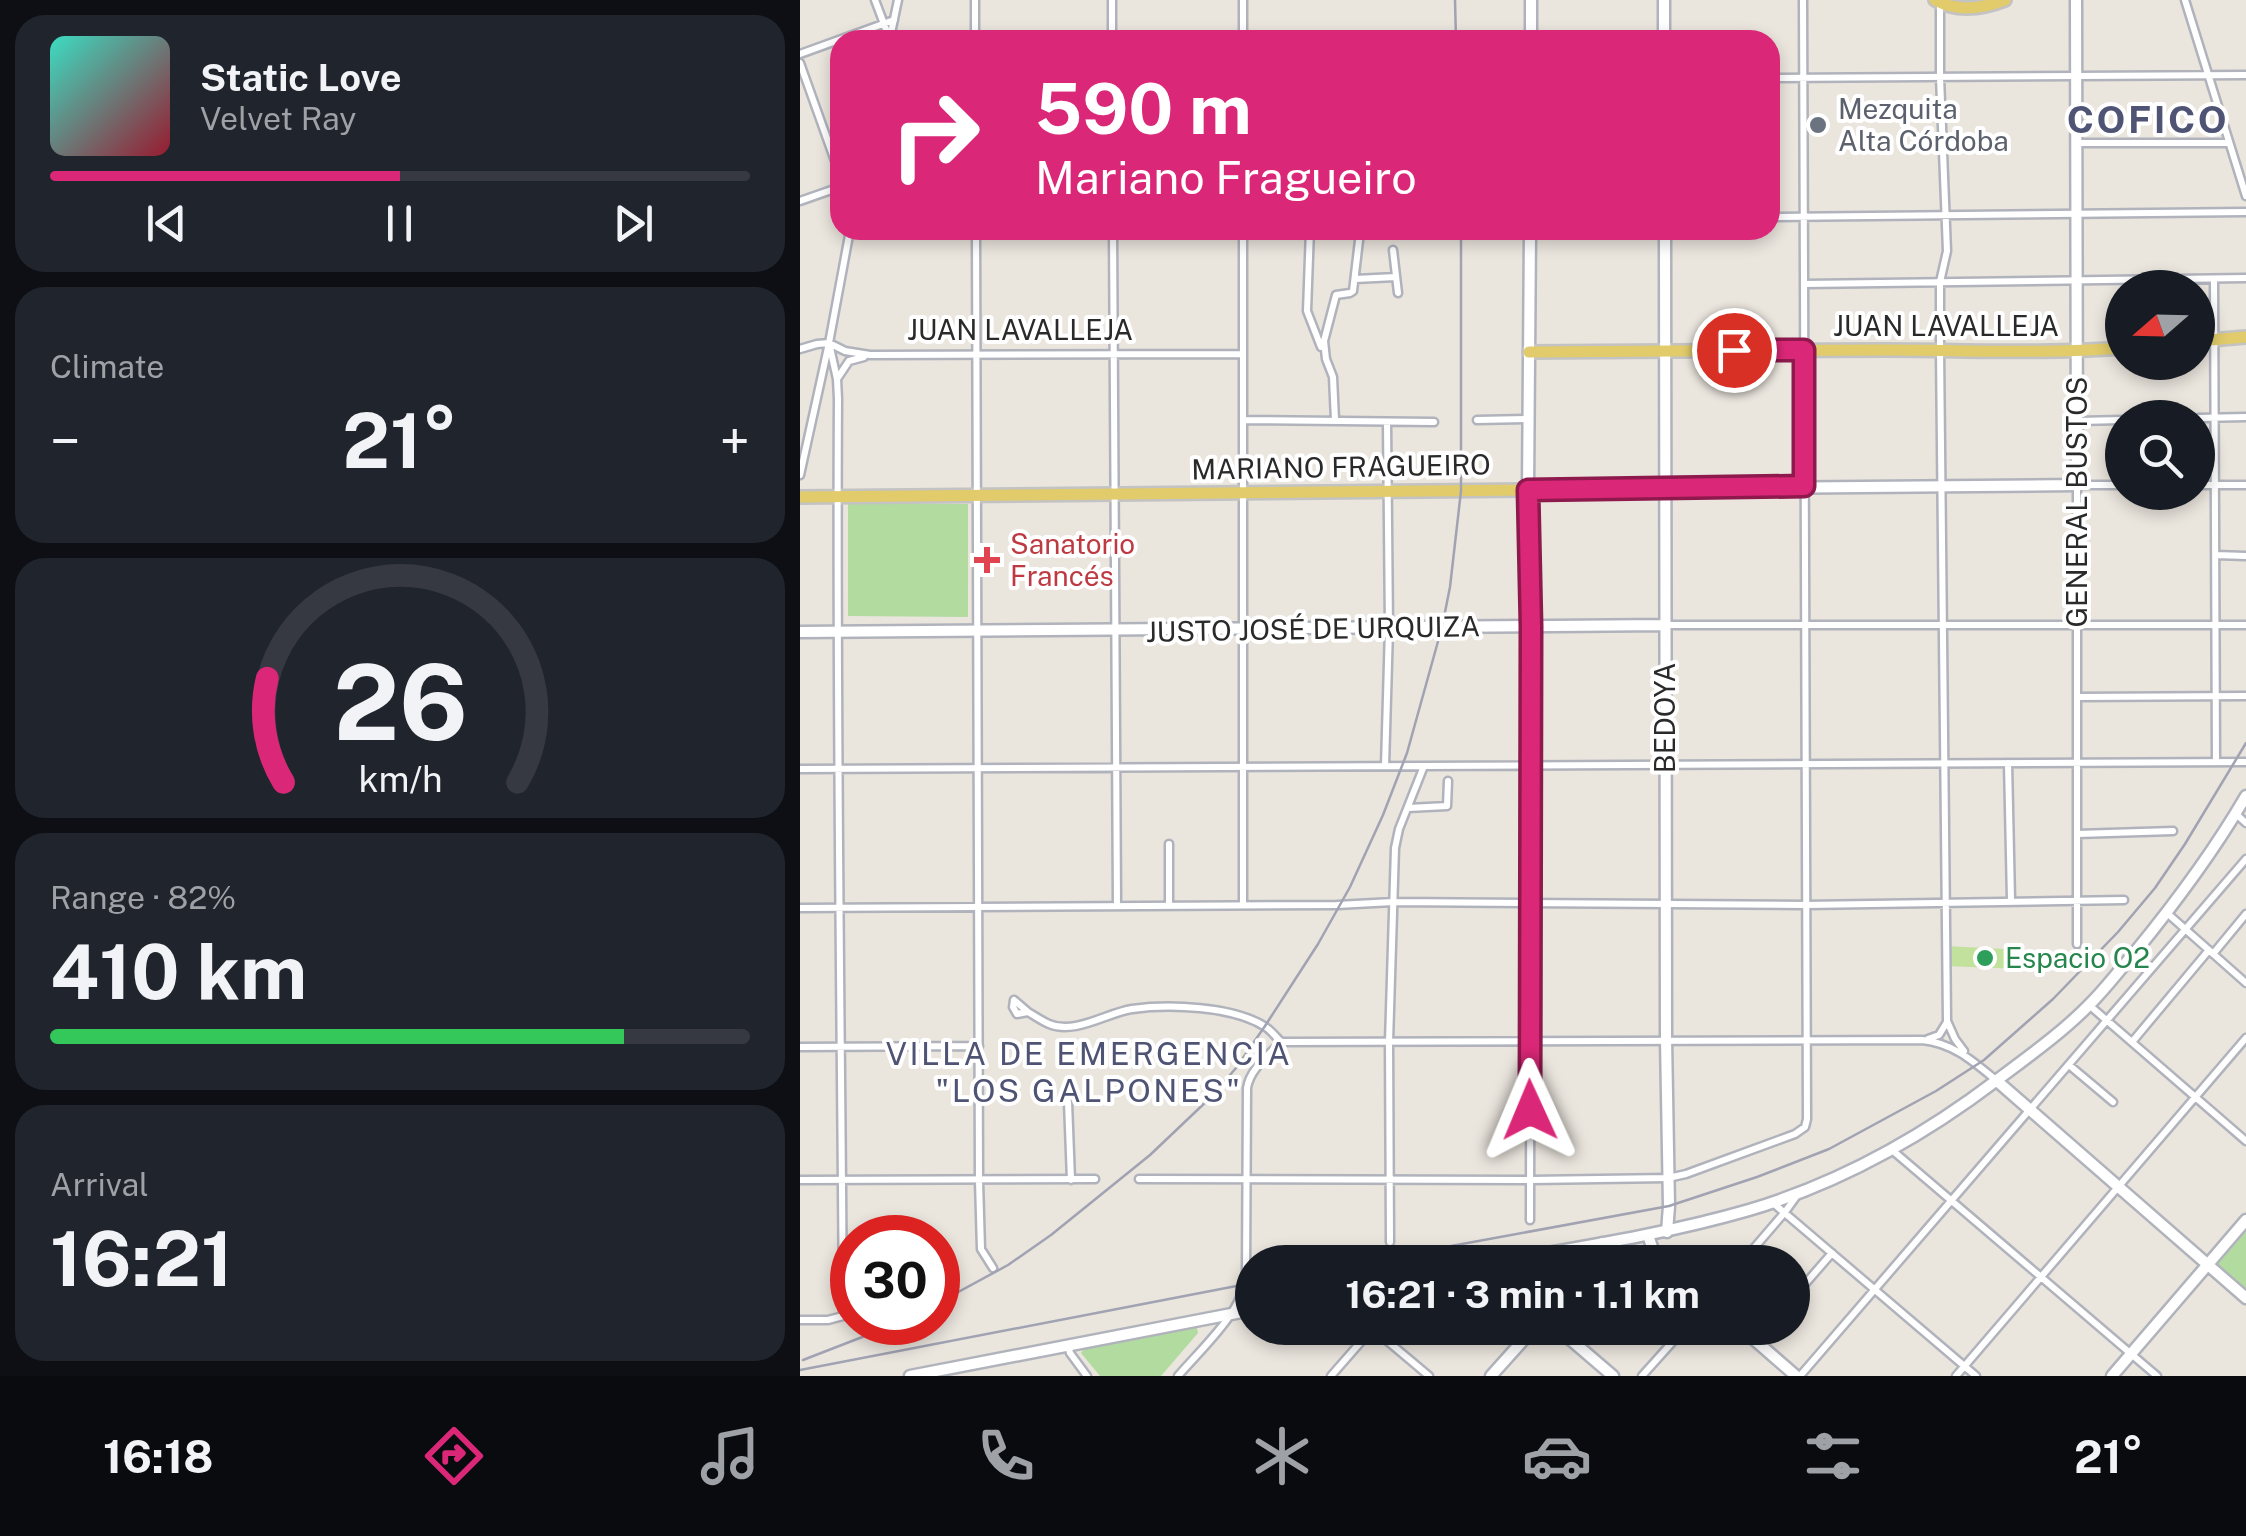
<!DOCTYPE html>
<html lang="en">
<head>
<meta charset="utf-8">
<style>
  body { margin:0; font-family:"Public Sans",sans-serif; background:#20242c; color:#f1f3f6; height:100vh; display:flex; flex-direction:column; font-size:38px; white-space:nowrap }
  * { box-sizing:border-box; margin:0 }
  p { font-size:32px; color:#9ea1a6 }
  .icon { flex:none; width:55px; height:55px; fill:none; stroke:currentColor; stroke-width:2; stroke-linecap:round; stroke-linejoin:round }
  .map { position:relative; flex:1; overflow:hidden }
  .side { display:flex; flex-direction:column; gap:15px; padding:15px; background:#0d0f14; width:800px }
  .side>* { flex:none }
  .guide { position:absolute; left:30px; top:30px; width:950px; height:210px; border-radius:30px; box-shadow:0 5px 15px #0003; background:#db2777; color:#fff; overflow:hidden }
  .needle { width:65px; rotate:250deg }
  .tools { position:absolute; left:1305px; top:270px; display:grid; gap:20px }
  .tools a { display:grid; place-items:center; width:110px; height:110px; border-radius:50%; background:#171b24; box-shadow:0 5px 15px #0003; font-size:50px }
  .speed { position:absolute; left:30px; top:1215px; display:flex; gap:20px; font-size:50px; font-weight:700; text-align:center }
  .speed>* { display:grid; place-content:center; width:130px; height:130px; border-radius:50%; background:#171b24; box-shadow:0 5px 15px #0003; line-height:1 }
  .speed .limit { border:15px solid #d22; background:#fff; color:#111 }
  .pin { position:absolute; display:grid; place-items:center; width:85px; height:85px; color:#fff; margin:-42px; border:5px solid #fff; border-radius:50%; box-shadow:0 2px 10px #0007 }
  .me { position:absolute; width:110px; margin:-55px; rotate:359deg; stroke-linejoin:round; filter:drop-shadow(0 0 8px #0008) }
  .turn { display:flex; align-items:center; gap:35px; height:210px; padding:0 40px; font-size:45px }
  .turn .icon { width:130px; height:130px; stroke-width:2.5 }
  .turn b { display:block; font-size:70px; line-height:85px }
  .big { font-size:75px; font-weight:700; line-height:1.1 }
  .side .card { flex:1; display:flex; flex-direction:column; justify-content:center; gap:15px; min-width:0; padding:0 35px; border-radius:30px; background:#20242c }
  .side .dial { align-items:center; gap:0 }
  .dial svg { height:260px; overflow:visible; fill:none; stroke:#363941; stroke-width:7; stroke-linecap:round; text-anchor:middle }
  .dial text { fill:#f1f3f6; stroke:none }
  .song { display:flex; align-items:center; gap:30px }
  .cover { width:120px; height:120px; border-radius:15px; background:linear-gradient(135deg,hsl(170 70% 55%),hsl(350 70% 35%)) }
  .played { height:10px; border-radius:5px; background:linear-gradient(90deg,#db2777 50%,#363941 50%) }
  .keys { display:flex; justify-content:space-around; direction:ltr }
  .heat { display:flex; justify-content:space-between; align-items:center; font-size:55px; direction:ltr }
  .charge { height:15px; border-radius:8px; background:linear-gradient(90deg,#34c759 82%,#363941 0) }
  .trip { position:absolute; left:435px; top:1245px; width:575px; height:100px; border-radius:50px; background:#171b24; box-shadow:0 5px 15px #0003; font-weight:700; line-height:100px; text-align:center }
  .dock { display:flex; height:160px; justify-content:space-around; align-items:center; background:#090b0e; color:#9ea1a6 }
  .dock .icon { width:70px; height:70px }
  .dock .active { color:#db2777 }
  .dock b { font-size:45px; color:#f1f3f6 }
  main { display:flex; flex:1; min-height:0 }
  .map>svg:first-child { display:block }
  .green { fill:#b1db9f }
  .pitch { fill:#c1e19c }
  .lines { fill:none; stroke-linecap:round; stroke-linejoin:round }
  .street-casing { stroke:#b1b3bc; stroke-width:11 }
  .secondary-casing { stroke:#b1b3bc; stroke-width:15 }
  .primary-casing { stroke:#c3c3c3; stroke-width:16 }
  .street { stroke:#fff; stroke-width:6 }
  .secondary { stroke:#fff; stroke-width:10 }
  .primary { stroke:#e1cb6b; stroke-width:11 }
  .rail { stroke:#a1a2b2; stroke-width:2.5 }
  .route-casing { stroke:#8e194d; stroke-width:25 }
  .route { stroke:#db2777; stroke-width:18 }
  .worship-dot { fill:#6b7280; stroke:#fff; stroke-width:4 }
  .health-dot { fill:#e0444e; stroke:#fff; stroke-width:4 }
  .leisure-dot { fill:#2e9e5b; stroke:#fff; stroke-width:4 }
  .labels { text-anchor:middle; stroke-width:8; stroke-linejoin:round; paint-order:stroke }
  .worship-label { font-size:28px; fill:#5b616d; stroke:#fff; text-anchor:start }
  .street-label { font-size:28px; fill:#2a2a2a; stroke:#fff }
  .health-label { font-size:28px; fill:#be3a42; stroke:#fff; text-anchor:start }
  .leisure-label { font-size:28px; fill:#27864d; stroke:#fff; text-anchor:start }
  .quarter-label { font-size:32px; letter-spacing:2.5px; fill:#4f5475; stroke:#fff }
  .district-label { font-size:38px; font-weight:bold; letter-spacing:2.5px; fill:#4f5475; stroke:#fff }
</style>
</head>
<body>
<main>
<section class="side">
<div class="card">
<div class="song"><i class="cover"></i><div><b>Static Love</b><p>Velvet Ray</p></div></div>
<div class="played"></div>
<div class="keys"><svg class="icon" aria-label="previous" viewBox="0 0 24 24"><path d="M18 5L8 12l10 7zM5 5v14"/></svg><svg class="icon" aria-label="pause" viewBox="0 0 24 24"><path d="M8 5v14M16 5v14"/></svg><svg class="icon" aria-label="next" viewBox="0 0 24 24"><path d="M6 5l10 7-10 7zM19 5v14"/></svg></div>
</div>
<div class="card"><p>Climate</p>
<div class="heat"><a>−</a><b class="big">21°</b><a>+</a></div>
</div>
<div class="card dial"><svg viewBox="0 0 100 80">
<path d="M14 69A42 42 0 1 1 86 69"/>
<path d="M14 69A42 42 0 0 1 9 37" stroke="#db2777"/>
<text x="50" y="56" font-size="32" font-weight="700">26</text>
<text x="50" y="72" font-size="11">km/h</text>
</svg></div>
<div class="card"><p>Range · 82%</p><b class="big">410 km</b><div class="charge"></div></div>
<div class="card"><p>Arrival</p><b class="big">16:21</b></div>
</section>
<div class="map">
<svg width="1446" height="1376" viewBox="0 0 1446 1376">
  <rect width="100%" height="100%" fill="#eae5dd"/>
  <path class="green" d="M48,503L168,504V617L48,616Z
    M1446,1227V1291L1415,1262Z
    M393,1328H397L398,1333L361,1376H300L281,1353L284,1349Z"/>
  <path class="pitch" d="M1145,946L1224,950L1223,969L1145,966Z"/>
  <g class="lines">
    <g class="street-casing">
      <path id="street" d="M75,0L90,40
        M312,0V40
        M1385,0L1446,196
        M1140,5V77L1147,251L1140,282V350L1147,1021L1155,1039L1164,1051
        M90,38L98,0
        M175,40V0
        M443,40V0
        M0,54L94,20
        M0,63L40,175
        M970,78L1446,75
        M1277,143H1429
        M0,201L40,187
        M970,217L1446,212
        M176,230L179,1181L181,1249L193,1268
        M313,230L317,905
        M443,230V904
        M510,230L507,311L521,347
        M593,250L598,293
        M555,279L596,277
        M1414,280L1416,762
        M1004,284L1446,278
        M0,349L17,344L29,343L45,351L70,355L443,354
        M37,379L49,361L64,357
        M1398,418L1446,417
        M444,420L634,422
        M535,420L533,377L526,359L524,341L536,295L550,293L553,291L560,232
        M677,420L729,419
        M1278,421L1322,420
        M0,475L29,343L50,230
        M1398,485H1446
        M728,491L731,625L730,1220
        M1416,555L1446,556
        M867,625H1446
        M1277,697L1446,696
        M1208,763L1211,900
        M585,766L589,628L587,422
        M0,769L1446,762
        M608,808L647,806L648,781
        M1436,814L1446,823
        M1277,834L1373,831
        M369,844V905
        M0,908L537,905L593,902L1006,905L1324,900
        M1367,913L1446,983
        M1277,944V485H1322
        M1413,954L1446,914
        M1289,1005L1446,1141
        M228,1012L214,1000L213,1007L217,1014L228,1012C235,1016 242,1021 249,1024C275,1035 306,1013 332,1009C369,1004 432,1006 464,1026C471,1030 476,1037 481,1042
        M1128,1039L1139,1035L1147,1022
        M1332,1042L1409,950
        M0,1047L179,1046
        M1269,1065L1313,1102
        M268,1102L271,1180
        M1092,1150L1357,1376
        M339,1179L731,1180L868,1178L886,1174L995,1134L1005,1127L1007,1119L1003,0
        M0,1180L295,1179
        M973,1203L1176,1376
        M590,1242L589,1042L595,848L599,829L624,766
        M942,1262L985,1212L998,1194
        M992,1299L1032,1253
        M0,1320H28L43,1316C41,1010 36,705 38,399L37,379L29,343
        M572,1328L629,1376
        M957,1340L968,1328
        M268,1345L270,1353L287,1376
        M378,1376C401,1349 442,1313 446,1277L447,1088C450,1069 468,1056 481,1042L1122,1040C1153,1043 1173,1061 1197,1081
        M531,1376L573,1328
        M842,1376L885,1328
        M1000,1376L1446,859
        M1156,1376L1446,1038"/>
    </g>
    <g class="secondary-casing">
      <path id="secondary" d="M864,0V40
        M731,40V0
        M730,230L728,490L1277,485L1276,0
        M865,230L866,1039L869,1206L867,1232
        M0,632L865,625
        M1197,1081L1446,1298
        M848,1235L853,1250L865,1262
        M696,1262C781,1247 866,1234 949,1210C1040,1183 1122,1137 1197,1080C1229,1056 1263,1032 1291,1003C1307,987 1321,968 1336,951C1376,902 1414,851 1446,796
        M789,1262L798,1252L802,1243
        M757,1328L813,1376
        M941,1328L996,1376
        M110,1376L452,1310
        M691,1376L734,1328
        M1312,1376L1446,1220"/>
    </g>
    <g class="primary-casing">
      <path id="primary" d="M1135,0C1157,12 1182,9 1205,0
        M1398,341L1446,337
        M729,352C848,351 968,350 1087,350C1166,350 1244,354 1322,348
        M0,497L728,490"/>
    </g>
    <use href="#street" class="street"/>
    <use href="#secondary" class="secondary"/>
    <use href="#primary" class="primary"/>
    <path class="rail" d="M655,0L656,40
      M564,1262L869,1206L957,1177L1029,1149L1136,1091L1184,1060L1253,999L1318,932L1355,888L1385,844L1446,743
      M138,1303L208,1265L251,1235L350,1155L410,1098L436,1068L465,1026L518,944L550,887L583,815L607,753L642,627L650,587L661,491V230
      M3,1360L101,1322
      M0,1370L452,1283"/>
  </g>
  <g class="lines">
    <g class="route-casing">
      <path id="route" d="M730,1110L731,626L728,490L1004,486V350H934"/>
    </g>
    <use href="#route" class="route"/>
  </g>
  <circle class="worship-dot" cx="1018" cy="125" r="10"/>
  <path class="health-dot" d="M182 545h10v10h10v10h-10v10h-10v-10h-10v-10h10z"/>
  <circle class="leisure-dot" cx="1185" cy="958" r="10"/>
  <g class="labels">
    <g class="worship-label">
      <text x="1038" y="119">Mezquita<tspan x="1038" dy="32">Alta Córdoba</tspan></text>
    </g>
    <g class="street-label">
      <text x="1146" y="336">JUAN LAVALLEJA</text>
      <text x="220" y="340">JUAN LAVALLEJA</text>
      <text transform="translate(541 467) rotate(-1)" y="10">MARIANO FRAGUEIRO</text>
      <text transform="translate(1277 502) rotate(-90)" y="10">GENERAL BUSTOS</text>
      <text transform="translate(513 629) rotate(-1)" y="10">JUSTO JOSÉ DE URQUIZA</text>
      <text transform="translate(865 718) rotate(-90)" y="10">BEDOYA</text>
    </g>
    <g class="health-label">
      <text x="210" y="554">Sanatorio<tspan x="210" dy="32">Francés</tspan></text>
    </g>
    <g class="leisure-label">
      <text x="1205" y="968">Espacio O2</text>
    </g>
    <g class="quarter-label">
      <text x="289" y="1065">VILLA DE EMERGENCIA<tspan x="289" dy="37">"LOS GALPONES"</tspan></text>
    </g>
    <g class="district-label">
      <text x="1348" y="133">COFICO</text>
    </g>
  </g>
</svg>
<div class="tools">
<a><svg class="needle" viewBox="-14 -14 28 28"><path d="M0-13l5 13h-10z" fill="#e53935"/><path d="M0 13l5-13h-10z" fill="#9ea1a6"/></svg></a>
<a><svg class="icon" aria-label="search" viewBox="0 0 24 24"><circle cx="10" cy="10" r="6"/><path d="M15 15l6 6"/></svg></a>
</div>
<div class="speed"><div class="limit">30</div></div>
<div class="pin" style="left:934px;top:350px;background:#d93025"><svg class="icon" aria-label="arrive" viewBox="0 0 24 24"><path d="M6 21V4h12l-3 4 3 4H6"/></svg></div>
<svg class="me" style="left:730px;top:1110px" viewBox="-20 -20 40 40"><path d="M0-17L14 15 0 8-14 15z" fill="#db2777" stroke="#fff" stroke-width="4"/></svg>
<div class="trip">16:21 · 3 min · 1.1 km</div>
<div class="guide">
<div class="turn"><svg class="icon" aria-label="right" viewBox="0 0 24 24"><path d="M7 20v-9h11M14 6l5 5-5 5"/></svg><div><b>590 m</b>Mariano Fragueiro</div></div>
</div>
</div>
</main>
<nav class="dock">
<b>16:18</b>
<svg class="icon active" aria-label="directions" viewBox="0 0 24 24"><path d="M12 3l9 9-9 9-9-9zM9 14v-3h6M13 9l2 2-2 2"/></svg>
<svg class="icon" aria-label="music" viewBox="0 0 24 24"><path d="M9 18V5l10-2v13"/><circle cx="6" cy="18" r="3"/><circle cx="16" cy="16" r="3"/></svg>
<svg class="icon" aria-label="phone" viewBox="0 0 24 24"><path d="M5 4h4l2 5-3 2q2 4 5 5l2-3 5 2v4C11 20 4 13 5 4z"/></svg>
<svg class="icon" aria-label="climate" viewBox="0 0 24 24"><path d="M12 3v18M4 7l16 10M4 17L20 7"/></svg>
<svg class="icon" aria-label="car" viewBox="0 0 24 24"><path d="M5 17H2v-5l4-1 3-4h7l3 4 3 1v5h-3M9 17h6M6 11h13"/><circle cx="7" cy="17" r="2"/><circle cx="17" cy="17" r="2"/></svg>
<svg class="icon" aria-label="filters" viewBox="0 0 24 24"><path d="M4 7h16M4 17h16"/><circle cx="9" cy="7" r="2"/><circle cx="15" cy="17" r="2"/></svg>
<b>21°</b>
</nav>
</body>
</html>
